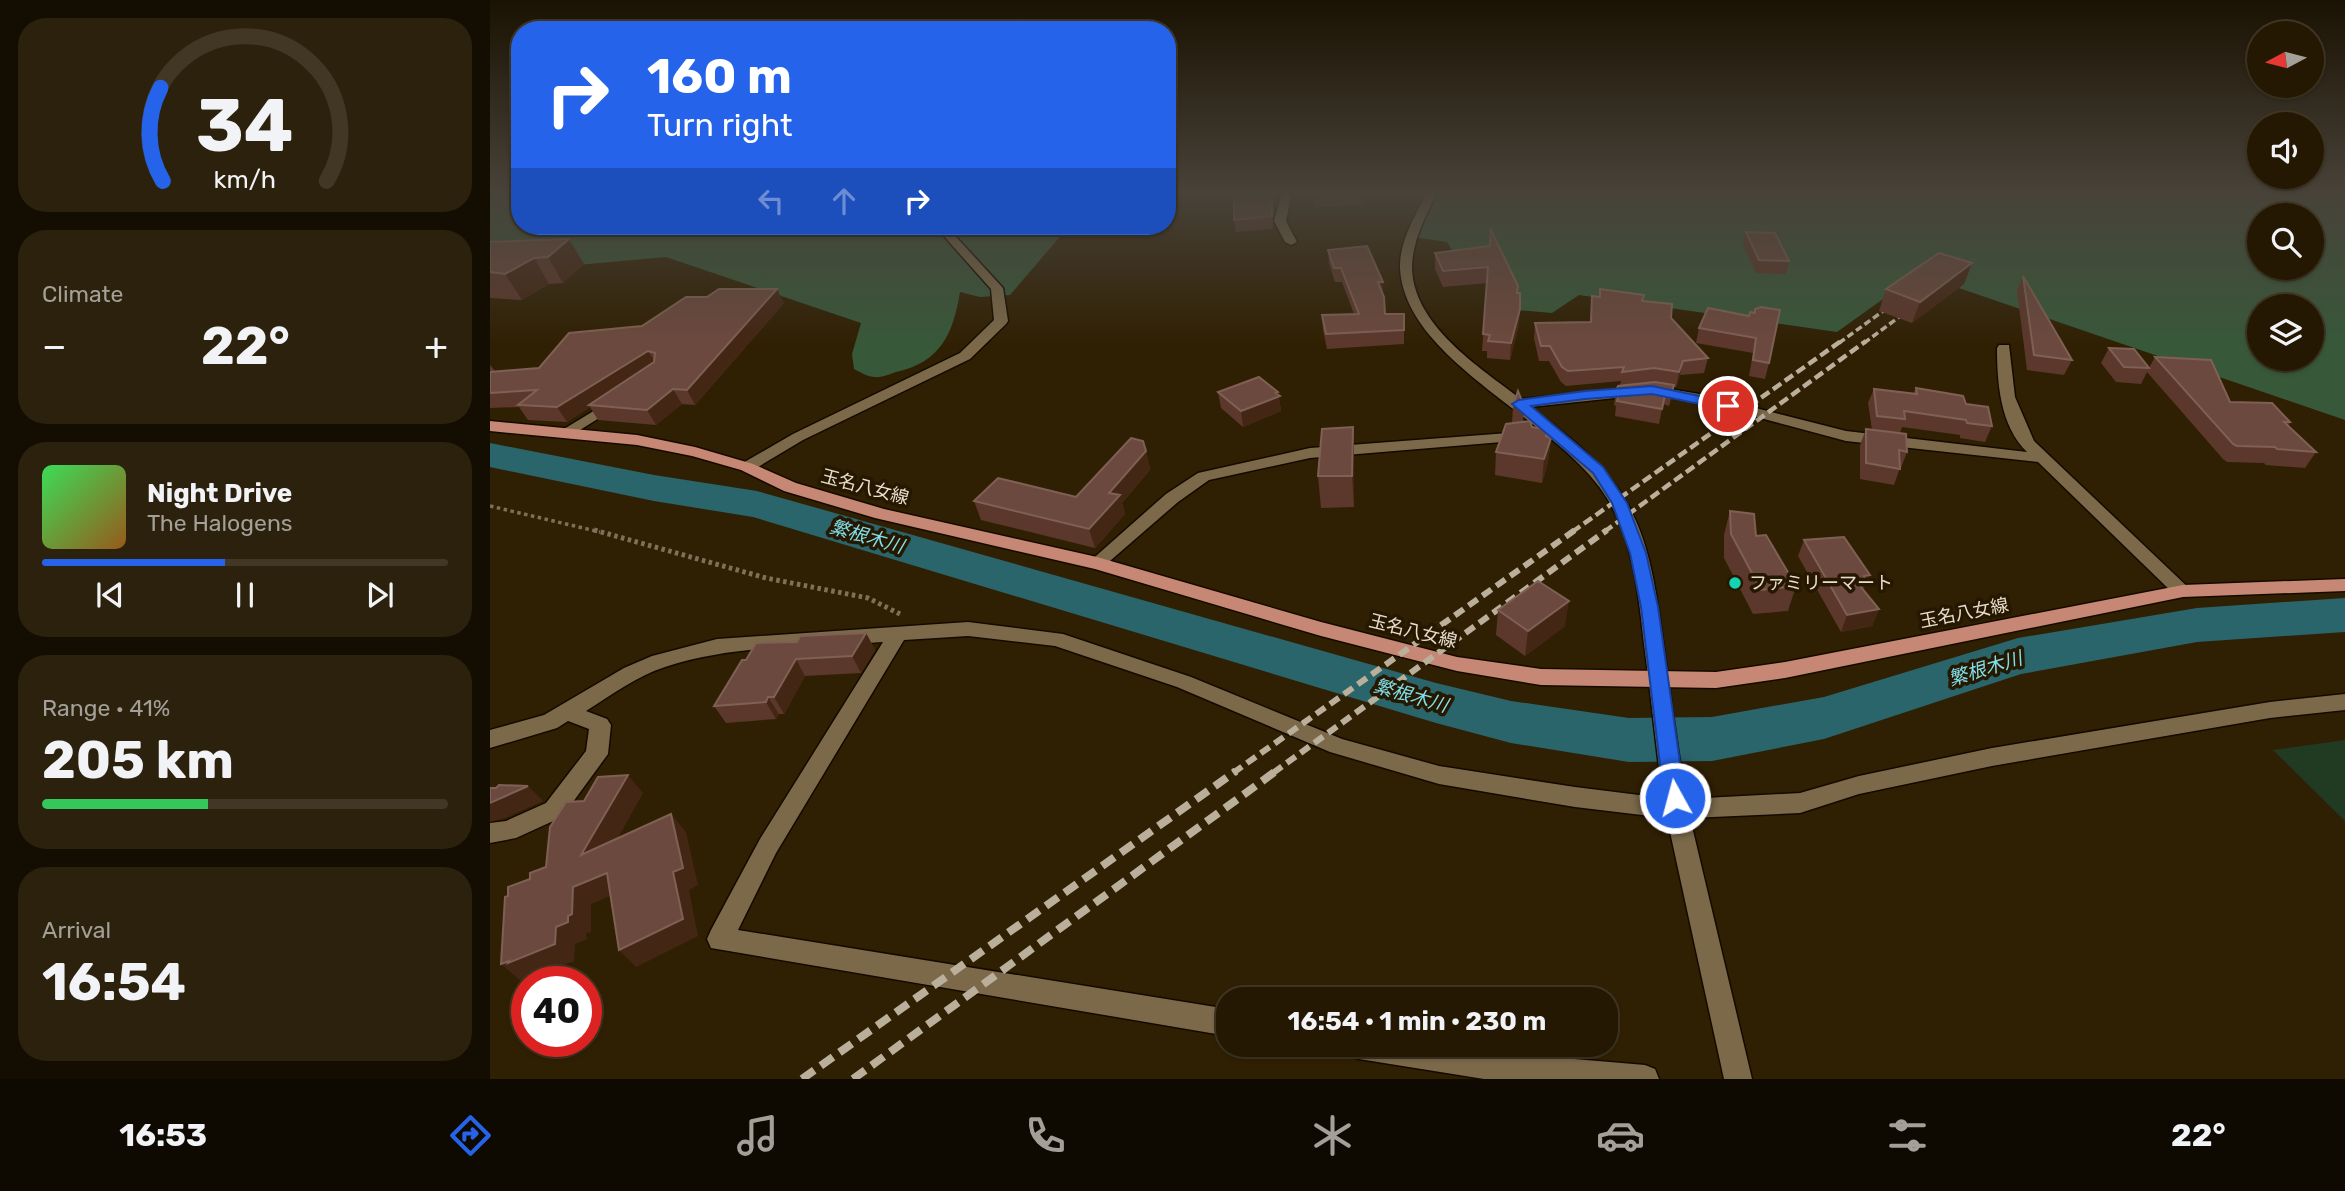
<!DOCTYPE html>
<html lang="en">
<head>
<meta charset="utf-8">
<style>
  body { margin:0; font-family:Rubik,"Noto Sans JP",sans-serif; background:#2c210c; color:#f1f3f6; height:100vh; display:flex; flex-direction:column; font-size:26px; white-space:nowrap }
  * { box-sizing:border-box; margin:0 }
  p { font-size:23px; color:#a3a099 }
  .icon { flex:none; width:38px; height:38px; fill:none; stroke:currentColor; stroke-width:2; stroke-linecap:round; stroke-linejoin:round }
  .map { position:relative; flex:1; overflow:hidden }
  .panel { display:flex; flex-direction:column; gap:18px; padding:18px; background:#140d01; width:490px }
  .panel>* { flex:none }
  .guide { position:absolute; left:21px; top:21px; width:665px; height:214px; border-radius:28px; box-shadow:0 2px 5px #0004,0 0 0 2px #413724; background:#2563eb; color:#fff; overflow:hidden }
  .needle { width:46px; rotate:263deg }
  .tools { position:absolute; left:1757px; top:21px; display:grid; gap:14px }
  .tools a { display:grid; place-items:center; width:77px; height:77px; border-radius:50%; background:#241802; box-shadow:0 2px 5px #0004,0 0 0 2px #413724; font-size:35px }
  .speed { position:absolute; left:21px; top:966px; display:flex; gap:14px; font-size:35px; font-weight:700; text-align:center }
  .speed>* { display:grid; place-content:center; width:91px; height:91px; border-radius:50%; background:#241802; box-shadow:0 2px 5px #0004,0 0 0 2px #413724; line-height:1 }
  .speed .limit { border:10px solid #d22; background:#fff; color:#111 }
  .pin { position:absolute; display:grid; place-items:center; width:60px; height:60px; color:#fff; margin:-30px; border:4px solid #fff; border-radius:50%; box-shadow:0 2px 7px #0007 }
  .me { position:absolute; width:77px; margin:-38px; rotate:353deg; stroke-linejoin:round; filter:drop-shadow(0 0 5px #0008) }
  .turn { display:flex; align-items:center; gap:24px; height:147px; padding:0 21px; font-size:32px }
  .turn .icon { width:91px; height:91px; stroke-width:2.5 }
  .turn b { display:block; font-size:49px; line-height:60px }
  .lanes { display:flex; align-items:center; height:66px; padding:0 21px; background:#0003; justify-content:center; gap:35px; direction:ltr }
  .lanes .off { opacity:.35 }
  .big { font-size:52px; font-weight:700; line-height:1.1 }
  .panel .tile { flex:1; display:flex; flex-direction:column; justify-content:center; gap:10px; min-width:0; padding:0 24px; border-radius:28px; background:#2c210c }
  .panel .dial { align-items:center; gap:0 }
  .dial svg { height:182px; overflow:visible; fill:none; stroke:#413724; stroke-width:7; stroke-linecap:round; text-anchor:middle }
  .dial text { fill:#f1f3f6; stroke:none }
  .song { display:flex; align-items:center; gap:21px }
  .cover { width:84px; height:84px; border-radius:10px; background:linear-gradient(135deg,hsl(130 70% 55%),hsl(30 70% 35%)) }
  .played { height:7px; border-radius:4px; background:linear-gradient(90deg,#2563eb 45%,#413724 45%) }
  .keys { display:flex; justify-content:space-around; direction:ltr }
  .heat { display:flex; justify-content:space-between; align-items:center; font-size:38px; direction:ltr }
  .charge { height:10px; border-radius:5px; background:linear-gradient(90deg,#34c759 41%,#413724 0) }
  .trip { position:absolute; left:726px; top:987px; width:402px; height:70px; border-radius:28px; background:#241802; box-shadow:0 2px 5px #0004,0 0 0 2px #413724; font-weight:700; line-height:70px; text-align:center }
  .tab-bar { display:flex; height:112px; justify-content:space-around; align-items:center; background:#0e0a01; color:#a3a099 }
  .tab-bar .icon { width:49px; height:49px }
  .tab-bar .selected { color:#2563eb }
  .tab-bar b { font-size:32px; color:#f1f3f6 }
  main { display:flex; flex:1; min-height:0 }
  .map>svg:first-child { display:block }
  .green { fill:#203b22 }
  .forest { fill:#38583a; fill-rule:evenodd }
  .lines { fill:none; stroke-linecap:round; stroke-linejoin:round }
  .river { fill:#2a656b; fill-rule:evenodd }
  .minor-casing { stroke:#150a00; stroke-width:3 }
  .major-casing { stroke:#150a00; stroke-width:3 }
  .path-far1 { stroke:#7e7159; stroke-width:3.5; stroke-dasharray:3.5 3.5; stroke-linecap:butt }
  .path { stroke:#7e7159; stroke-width:5; stroke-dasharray:3.5 3.5; stroke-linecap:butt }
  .minor { fill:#7b694a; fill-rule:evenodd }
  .major { fill:#c68874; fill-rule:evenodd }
  .rail-far3 { stroke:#baaf9b; stroke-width:3.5; stroke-dasharray:7 3.5; stroke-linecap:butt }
  .rail-far2 { stroke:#baaf9b; stroke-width:4.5; stroke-dasharray:10 4.5; stroke-linecap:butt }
  .rail-far1 { stroke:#baaf9b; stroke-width:6; stroke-dasharray:11 6; stroke-linecap:butt }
  .rail { stroke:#baaf9b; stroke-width:8; stroke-dasharray:15 8; stroke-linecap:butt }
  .wall { fill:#5c372c }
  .shaded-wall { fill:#442614 }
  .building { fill:#6c493e; stroke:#7f6054; stroke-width:2 }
  .route { fill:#2563eb; stroke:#184099; stroke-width:2 }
  .poi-dot { fill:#13d5b3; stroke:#261700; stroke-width:2.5 }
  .labels { text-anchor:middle; stroke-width:7; stroke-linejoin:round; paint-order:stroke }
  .street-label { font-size:18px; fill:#e8dece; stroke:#261700 }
  .poi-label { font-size:18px; fill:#e8dece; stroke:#261700; text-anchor:start }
  .water-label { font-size:19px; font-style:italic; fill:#80dfea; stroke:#261700 }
</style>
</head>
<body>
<main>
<section class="panel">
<div class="tile dial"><svg viewBox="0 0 100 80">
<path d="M14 69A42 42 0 1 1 86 69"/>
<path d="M14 69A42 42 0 0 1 13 28" stroke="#2563eb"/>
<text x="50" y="56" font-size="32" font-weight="700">34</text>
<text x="50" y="72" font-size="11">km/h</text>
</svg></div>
<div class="tile"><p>Climate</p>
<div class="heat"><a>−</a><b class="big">22°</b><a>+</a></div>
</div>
<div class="tile">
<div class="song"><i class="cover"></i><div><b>Night Drive</b><p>The Halogens</p></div></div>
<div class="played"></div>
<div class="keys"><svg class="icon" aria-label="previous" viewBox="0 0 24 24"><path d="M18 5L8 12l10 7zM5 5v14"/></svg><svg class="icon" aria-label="pause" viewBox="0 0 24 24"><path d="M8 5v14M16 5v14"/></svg><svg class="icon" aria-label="next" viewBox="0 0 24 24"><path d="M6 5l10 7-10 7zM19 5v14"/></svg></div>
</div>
<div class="tile"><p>Range · 41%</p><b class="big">205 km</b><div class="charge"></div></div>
<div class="tile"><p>Arrival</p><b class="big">16:54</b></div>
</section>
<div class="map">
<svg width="1855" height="1079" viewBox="0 0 1855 1079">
  <rect width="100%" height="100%" fill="#302003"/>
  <path class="green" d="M1855,740V821L1783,750Z"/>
  <path class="forest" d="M0,193H30V226H579L520,295L490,297L470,292C463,334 451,362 406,372C400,374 391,378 385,377C378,377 370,372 364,369L362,354L371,323L176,257L0,273Z
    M944,193H1855V420L1428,274L1347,332L1089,295L1062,313L1005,308L1012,291L965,255L957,242L923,237ZM1769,215H1822V268H1769ZM1769,306H1822V359H1769Z"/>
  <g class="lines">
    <path class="river" d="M0,443L164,475L267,491L946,683L1021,701L1139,718L1222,717L1334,697L1528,638L1707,608L1855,598V632L1707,642L1531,674L1334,739L1222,761L1139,762L1021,743L946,723L263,517L164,501L0,467Z"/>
    <g class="minor-casing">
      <path id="minor" d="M792,193H802L796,221L807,242L801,245L795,242L784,221Z
        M937,193H947C936,215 923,240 922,265C921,324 989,367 1031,399L1162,386L1215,395L1356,431L1537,452C1510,426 1507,382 1507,348L1509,345H1519L1525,397L1544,441L1702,591L1700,596H1686L1548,462L1356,441L1214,403L1162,394L1040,407C1077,435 1116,464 1138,505C1160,544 1166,591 1172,634C1180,689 1186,744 1196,799L1310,793L1369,776L1502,748L1780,702L1855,694V710L1780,718L1502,766L1369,794L1310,813L1200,818L1262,1079H1234L1177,818L1085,807L949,784L840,752L687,687L565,646L478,636L414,640L286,853L248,930L738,1009V1036L221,948L217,939L221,930L270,839L393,642C321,647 244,644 175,667C147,676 121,695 96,711L117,719L121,725L118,754L72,817L26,838L0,843V823L16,821L56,803L96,751L99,729L78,721L67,728L0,748V730L54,715L134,668L162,656L227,639L478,622L573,634L701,677L852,739L949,766L1085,787L1173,798C1166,747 1161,695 1154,644C1149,599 1144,546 1121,505C1076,421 915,365 910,268C909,243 925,215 937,193Z
        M445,226H456L513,288L518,321L516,324L480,359L313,440L263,470H251L249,467L251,464L303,434L470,353L504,320L501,289Z
        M125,398L130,399L132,402L130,405L82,435H72L69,432Z
        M1032,432L1037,434L1040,437L1037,440L820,458L719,480L688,502L613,567H601L598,563L676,494L708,473L820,448Z
        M855,1045H954L1000,1052L1155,1065L1165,1069L1169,1079H994L869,1059L859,1055Z"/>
    </g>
    <g class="major-casing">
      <path id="major" d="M0,421L147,435L205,447L263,464L306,483L394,509L607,557L831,622L967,657L1051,669L1226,672L1295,662L1693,585L1855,579V591L1693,597L1295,678L1226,688L1051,685L967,671L831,636L605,569L385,518L294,491L251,470L202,456L147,445L0,431Z"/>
    </g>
    <path class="path-far1" d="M0,506L110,532"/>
    <path class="path" d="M104,530L276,578L378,598L410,614"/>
    <use href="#minor" class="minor"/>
    <use href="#major" class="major"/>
    <path class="rail-far3" d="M1349,343L1407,301
      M1374,343L1424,306"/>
    <path class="rail-far2" d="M1082,532L1351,341
      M1114,532L1376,341"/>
    <path class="rail-far1" d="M743,773L1085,530
      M783,773L1117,530"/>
    <path class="rail" d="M312,1079L746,771
      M363,1079L786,771"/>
  </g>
  <path class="wall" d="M744,193H783V229L746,232L744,220Z
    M824,193H871L872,205L825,207Z
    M1256,232L1299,261L1296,274L1266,273L1253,245Z
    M79,239L94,264L73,283L59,284L32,300L0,298V243Z
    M1000,246L1027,293L1029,325L1020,360L997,358V351H992L997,283L953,287L945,269V253Z
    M838,250L893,296L895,314H914V344L837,349L833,330L832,315L864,314L852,282H845L839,264Z
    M1482,263L1474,284L1422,323L1389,311L1396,289Z
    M1533,276L1582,360L1574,375L1537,370L1527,291Z
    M1154,295L1153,301L1181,318L1218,358L1214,373L1190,375L1186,387H1184L1179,406L1173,404L1169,424L1125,416L1126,406L1124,405L1126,391L1130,385L1131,381L1076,386L1071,382L1059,361H1049L1044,338L1045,323L1100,322L1102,296Z
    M294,303L205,405L192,404L166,425L108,420L100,407L77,422L38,420L29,407L0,408V365L5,371L49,368L152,326Z
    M1259,316L1279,363L1275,379L1259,376L1263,353L1206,343L1209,328Z
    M1619,348L1659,368L1665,357L1740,402L1800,422L1798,426L1826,452L1815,468L1776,465L1774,463L1737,462L1733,459L1657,372L1651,384L1626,382L1611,363Z
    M1426,388L1476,404L1502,426L1495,442L1470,438V435L1412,427L1410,433L1417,452L1411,468H1410L1404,485L1370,479V445L1376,429L1382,430L1378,403L1384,389L1423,394Z
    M728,392H788L791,411L753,427L731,408Z
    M1023,406H1034L1033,422L1061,438L1058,462L1052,483L1005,475L1006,452L1022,423Z
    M863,427L864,458V507L831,508L828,476Z
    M656,451L660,470L632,503L635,514L605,548L491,520L484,501L586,497Z
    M1240,511L1306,586L1298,611L1263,614L1234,558V535Z
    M1314,540L1380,575L1373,590L1389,609L1382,626L1351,632L1308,556Z
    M1008,610L1075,626L1035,656L1006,635Z
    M376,633L385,650L371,673L315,676L294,714H289L286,719L236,723L224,706L256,660L307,642Z"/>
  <path class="shaded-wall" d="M782,193H783V229L782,216Z
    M79,239L94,264L73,283L58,257Z
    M44,258L59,284L32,300L15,274Z
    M1482,263L1474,284L1422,323L1430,302Z
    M888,282H893V296Z
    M287,289L294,303L205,405L197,390Z
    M1030,309L1029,325L1020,360L1021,343Z
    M158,351L167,365L99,405L100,407L77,422L67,407Z
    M1193,361L1190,375L1186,387L1189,372Z
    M183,389L192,404L166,425L157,410Z
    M788,392L791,411L753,427L751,411Z
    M863,427L864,458V507L862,476Z
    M1061,438L1058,462L1052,483L1054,459Z
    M656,451L660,470L632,503L635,514L605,548L599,529L619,493Z
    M1380,575L1373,591H1372L1376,581L1374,576Z
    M1079,601L1075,626L1035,656L1038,631Z
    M1389,609L1382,626L1351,632L1357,615Z
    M376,633L385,650L371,673L362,656Z
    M306,659L315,676L294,714L284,697Z
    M278,697L289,714L286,719L276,702Z
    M138,775L153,793L109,872L91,855Z
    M38,786L53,801L15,818L0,822V803Z
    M181,814L196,832L208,885L199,890L208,936L146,967L129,950Z
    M117,873L134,890L101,904V932L96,933L97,939L85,944L84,961L38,980L36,978L31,981L11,964L19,961L66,927L78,916L83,887Z"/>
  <path class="building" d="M744,193H782V216L744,220Z
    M824,193H856L825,195Z
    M1001,230L1028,286L1027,293H1030V309L1021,343L998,341L1000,335L993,334L998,267L953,271L945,253L1000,246Z
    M1256,232L1285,233L1299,261L1269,260Z
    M79,239L58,257L44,258L15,274L0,272V242Z
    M877,246L893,282H888L894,297L895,314H914V330L836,334L832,315L869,314L851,268H844L838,250Z
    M1449,253L1482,263L1430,302L1396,289Z
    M1533,276L1582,360L1544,355Z
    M229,289H287L197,390L183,389L157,410L99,405L164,362L165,353L158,351L67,407L28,405L47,390L0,393V372L49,368L79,333L152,326L196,297H217Z
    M1110,289L1154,295L1152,301L1182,304L1181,318L1218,358L1193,361L1189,372L1164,368L1132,372L1134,367L1078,371L1072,367L1060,346H1051L1045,323L1101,322L1102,296L1110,297Z
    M1271,307L1290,310L1279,363L1263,360L1266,338L1209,328L1218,308L1259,316L1260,312L1265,313V309Z
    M1619,348L1644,349L1659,368L1634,367Z
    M1665,357L1721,360L1740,402L1782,403L1800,422H1794L1826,452L1787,449L1785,447L1747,446L1743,444Z
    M769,377L788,392L786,393L790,396L751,411L728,392Z
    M1165,382L1184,385L1182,391L1176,390L1172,409L1127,401L1130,391H1126L1128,386Z
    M1426,388L1473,396L1476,404L1498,407L1502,426L1477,423L1476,420L1414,411L1415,419L1387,416L1384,389L1427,394Z
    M1028,391L1034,406H1023Z
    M1040,421L1042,427L1057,429L1056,436L1061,438L1054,459L1006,452L1016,424Z
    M863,427L862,476H828L832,429Z
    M1376,429L1416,434L1417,452L1409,450L1410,469L1376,463Z
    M641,438L653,441L656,451L619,493L630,495L599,529L484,501L508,478L586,497Z
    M1240,511L1264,514L1266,536L1276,535L1306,586L1271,590L1241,534Z
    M1354,537L1380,575L1374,576L1376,581H1366L1389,609L1357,615L1314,540Z
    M1048,581L1079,601L1038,631L1008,610Z
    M376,633L362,656L306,659L284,697H278L276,702L224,706L252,660H256L266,643L307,642L310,636Z
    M138,775L91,855L181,814L193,868L183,872L193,919L129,950L117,873L83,887L82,914L78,916V922L66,927L65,944L18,963L19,961L11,964L15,897L18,896V887L40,879V873L56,867L60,827L76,802L94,801L108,777Z
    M9,785L38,786L0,803V788H6Z"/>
  <linearGradient id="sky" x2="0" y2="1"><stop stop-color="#1a1202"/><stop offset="0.56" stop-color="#484239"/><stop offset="1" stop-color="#484239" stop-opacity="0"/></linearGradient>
  <rect width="1855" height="344" fill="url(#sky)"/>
  <path class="route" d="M1162,386L1238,402L1245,406L1238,410L1162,394L1095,399L1041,406L1113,467L1137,503L1156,553L1168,607L1195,798L1192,804L1185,807L1177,804L1174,798L1151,607L1140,553L1122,503L1103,473L1022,404L1029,400L1095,391Z"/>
  <circle class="poi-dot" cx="1245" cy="583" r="7"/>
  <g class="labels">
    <g class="street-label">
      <text transform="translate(375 487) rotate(15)" y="6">玉名八女線</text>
      <text transform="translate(1474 613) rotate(-11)" y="6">玉名八女線</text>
      <text transform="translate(923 631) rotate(14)" y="6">玉名八女線</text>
    </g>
    <g class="poi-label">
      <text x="1259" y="589">ファミリーマート</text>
    </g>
    <g class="water-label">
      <text transform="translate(377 536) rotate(16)" y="7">繁根木川</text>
      <text transform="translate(1495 668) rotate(-17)" y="7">繁根木川</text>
      <text transform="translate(921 695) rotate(16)" y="7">繁根木川</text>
    </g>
  </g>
</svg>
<div class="tools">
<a><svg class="needle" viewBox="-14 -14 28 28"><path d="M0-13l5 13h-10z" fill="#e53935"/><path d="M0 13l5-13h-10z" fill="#a3a099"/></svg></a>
<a><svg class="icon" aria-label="sound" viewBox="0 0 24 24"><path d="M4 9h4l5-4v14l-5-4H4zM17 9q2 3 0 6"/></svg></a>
<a><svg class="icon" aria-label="search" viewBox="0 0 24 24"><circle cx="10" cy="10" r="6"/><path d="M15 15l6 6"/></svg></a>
<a><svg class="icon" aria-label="layers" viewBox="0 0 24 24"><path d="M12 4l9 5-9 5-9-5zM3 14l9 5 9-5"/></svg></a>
</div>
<div class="speed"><div class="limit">40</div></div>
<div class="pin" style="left:1238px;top:406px;background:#d93025"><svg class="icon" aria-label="arrive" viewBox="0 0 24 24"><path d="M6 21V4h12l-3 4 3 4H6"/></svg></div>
<svg class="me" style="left:1185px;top:798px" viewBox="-20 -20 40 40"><circle r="17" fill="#2563eb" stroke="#fff" stroke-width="3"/><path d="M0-11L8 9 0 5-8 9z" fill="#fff"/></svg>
<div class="trip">16:54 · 1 min · 230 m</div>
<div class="guide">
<div class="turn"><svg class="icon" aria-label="right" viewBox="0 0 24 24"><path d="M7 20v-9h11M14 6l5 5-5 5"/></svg><div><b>160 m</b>Turn right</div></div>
<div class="lanes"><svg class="icon off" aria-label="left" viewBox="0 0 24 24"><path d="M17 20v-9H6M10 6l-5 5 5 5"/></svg><svg class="icon off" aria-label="ahead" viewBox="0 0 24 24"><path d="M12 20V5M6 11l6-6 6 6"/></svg><svg class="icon" aria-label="right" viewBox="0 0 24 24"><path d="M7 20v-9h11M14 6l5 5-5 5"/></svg></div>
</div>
</div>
</main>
<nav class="tab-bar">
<b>16:53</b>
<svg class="icon selected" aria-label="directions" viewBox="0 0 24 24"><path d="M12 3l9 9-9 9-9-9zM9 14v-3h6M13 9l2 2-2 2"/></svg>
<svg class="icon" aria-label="music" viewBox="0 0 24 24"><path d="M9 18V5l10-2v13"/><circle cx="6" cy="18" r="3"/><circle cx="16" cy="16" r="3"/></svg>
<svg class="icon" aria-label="phone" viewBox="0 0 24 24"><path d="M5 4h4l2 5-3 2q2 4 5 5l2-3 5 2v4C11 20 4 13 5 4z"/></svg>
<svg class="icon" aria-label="climate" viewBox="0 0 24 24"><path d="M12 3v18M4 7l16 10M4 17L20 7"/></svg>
<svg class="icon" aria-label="car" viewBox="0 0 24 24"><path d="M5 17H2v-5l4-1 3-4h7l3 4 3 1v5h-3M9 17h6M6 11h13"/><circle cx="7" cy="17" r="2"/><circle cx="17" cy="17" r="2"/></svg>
<svg class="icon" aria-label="filters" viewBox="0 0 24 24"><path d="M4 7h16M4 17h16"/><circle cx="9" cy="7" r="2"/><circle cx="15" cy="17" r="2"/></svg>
<b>22°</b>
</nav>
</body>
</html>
